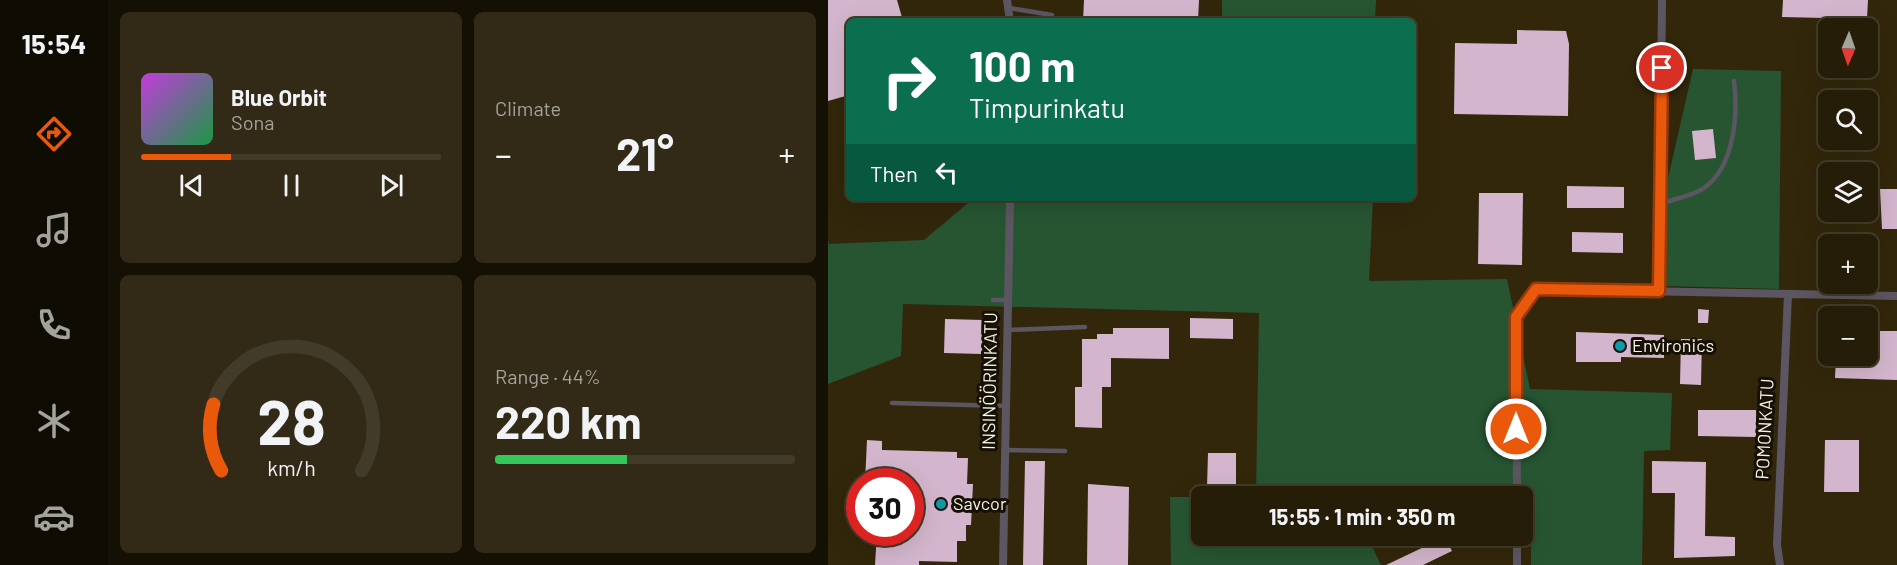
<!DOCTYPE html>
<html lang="en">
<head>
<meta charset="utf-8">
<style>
  body { margin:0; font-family:Barlow,sans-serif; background:#322a16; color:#f1f3f6; height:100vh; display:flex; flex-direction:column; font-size:22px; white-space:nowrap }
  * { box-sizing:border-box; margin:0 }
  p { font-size:20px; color:#a4a29c }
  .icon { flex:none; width:33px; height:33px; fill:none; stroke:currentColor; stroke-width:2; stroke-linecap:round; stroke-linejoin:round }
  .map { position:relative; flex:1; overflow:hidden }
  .panel { display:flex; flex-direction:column; gap:12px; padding:12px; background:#151004; width:720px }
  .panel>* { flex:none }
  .top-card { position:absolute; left:18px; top:18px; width:570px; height:183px; border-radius:9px; box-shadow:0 6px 24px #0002,0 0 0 2px #423b29; background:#0b6e4f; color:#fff; overflow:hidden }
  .needle { width:39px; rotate:182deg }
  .controls { position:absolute; left:990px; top:18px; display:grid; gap:12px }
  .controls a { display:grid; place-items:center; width:60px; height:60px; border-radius:9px; background:#261d08; box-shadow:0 6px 24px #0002,0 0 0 2px #423b29; font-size:30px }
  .speed { position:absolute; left:18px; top:468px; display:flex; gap:12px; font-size:30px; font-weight:700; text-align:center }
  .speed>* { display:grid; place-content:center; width:78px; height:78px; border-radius:50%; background:#261d08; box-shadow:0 6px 24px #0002,0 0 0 2px #423b29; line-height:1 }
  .speed .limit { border:9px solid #d22; background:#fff; color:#111 }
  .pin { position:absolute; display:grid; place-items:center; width:51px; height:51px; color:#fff; margin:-26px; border:3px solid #fff; border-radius:50%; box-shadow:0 2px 6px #0007 }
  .me { position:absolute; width:66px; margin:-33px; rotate:0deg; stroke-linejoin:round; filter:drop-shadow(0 0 4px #0008) }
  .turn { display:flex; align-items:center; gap:21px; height:126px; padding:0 24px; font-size:27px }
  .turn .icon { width:78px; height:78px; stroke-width:2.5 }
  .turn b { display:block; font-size:42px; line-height:51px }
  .then { display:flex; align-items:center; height:57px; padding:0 24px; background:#0003; gap:12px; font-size:22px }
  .big { font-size:45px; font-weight:700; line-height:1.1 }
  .panel .widget { flex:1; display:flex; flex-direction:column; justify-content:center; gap:9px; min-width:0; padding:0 21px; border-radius:9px; background:#322a16 }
  .panel .dial { align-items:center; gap:0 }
  .dial svg { height:156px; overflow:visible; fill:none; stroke:#423b29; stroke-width:7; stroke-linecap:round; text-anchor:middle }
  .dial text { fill:#f1f3f6; stroke:none }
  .song { display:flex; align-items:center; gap:18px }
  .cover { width:72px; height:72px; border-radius:9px; background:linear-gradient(135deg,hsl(290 70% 55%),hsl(140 70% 35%)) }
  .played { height:6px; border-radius:3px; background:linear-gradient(90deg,#ea580c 30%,#423b29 30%) }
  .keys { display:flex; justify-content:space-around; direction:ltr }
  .heat { display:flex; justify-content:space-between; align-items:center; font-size:33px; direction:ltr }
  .charge { height:9px; border-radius:4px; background:linear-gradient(90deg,#34c759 44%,#423b29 0) }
  .panel .tiles { flex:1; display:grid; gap:12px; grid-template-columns:repeat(2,1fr) }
  .trip { position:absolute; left:363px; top:486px; width:342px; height:60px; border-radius:9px; background:#261d08; box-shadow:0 6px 24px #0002,0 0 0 2px #423b29; font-weight:700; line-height:60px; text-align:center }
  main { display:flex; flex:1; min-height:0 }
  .tab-bar { display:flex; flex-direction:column; width:108px; justify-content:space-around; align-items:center; background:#0f0c03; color:#a4a29c }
  .tab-bar .icon { width:42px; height:42px }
  .tab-bar .current { color:#ea580c }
  .tab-bar b { font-size:27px; color:#f1f3f6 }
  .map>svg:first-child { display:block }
  .green { fill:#275532 }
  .building { fill:#d3b6cd }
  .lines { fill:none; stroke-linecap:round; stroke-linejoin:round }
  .service { stroke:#5c5662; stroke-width:4.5 }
  .minor { stroke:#5c5662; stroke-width:8 }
  .route-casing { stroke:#983908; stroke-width:15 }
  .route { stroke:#ea580c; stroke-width:10 }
  .culture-dot { fill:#0f9aa8; stroke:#161106; stroke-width:2 }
  .labels { text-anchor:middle; stroke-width:6; stroke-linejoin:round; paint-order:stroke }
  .poi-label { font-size:18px; fill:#fbf4e3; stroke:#161106; text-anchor:start }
  .street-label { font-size:18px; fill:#fbf4e3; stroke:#161106 }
</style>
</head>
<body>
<main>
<nav class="tab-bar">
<b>15:54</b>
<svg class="icon current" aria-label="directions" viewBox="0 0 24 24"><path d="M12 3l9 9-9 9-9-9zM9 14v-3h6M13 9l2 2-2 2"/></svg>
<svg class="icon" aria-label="music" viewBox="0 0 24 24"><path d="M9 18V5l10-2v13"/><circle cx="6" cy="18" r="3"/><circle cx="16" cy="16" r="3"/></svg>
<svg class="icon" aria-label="phone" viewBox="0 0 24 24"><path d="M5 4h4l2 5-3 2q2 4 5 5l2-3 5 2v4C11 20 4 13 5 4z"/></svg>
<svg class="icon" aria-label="climate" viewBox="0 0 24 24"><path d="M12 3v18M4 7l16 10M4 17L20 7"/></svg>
<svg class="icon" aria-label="car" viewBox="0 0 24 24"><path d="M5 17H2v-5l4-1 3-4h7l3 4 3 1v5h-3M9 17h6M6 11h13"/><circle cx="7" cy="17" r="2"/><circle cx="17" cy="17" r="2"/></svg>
</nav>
<section class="panel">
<div class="tiles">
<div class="widget">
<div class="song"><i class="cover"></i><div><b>Blue Orbit</b><p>Sona</p></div></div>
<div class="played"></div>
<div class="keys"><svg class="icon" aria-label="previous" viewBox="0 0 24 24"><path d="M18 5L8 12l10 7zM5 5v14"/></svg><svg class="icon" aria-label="pause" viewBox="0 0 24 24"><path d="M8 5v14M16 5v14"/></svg><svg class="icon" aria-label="next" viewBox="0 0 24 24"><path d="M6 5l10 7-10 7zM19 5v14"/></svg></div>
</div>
<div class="widget"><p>Climate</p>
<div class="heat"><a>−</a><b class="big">21°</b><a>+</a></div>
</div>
<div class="widget dial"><svg viewBox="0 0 100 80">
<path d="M14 69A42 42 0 1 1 86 69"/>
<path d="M14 69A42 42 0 0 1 10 35" stroke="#ea580c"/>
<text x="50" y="56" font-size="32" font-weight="700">28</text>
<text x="50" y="72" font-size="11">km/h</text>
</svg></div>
<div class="widget"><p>Range · 44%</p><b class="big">220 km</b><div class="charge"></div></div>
</div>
</section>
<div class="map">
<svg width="1069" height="565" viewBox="0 0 1069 565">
  <rect width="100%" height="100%" fill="#32270b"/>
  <path class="green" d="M394,0H548L547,21H394Z
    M865,69L953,71L951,289L837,286L840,178Z
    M146,198H545L541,281L679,279L702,389L844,393L842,450L816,451L814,565H703V529H695L694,496H428L431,313L75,304L73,356L0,384V240L1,244L96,240Z
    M342,497H373L374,536H539L553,565H343Z"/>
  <path class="building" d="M0,0H69L75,21H21V95L0,101Z
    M256,0H371L370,21H255Z
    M955,0H1040L1039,19L954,17Z
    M689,30L738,31L741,44L740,116L626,114L627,43L689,44Z
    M885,129L888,158L867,160L864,131Z
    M739,186L796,187V208H739Z
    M1052,189H1069V229H1054Z
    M651,193H695L694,265L650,264Z
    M744,232L795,233V253L744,252Z
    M870,309L881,310L880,323H870Z
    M362,318L405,319V339L362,338Z
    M117,319L155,320L154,354L116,353Z
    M285,328H341V359L283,358V387H274V428L247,427V387H254V339H269V334H285Z
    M1040,331H1069V380L1007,378L1008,356H1040Z
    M748,332L836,335V358L793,357V362H748Z
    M853,339H874L873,385L852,384Z
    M870,410H928V437L870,436Z
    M39,440L54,441V450L129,452V458H140L139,484H145L143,525H138V541H129V562L91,561V565H47L49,532H82V482H37Z
    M997,440H1031V492H996Z
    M380,453H408V488L379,487Z
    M197,461H217L215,565H195Z
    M824,461L878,462L877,536L907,537V556L846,558L847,493H824Z
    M260,484L301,487L300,565H259Z
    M617,537L624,551L595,565H558Z"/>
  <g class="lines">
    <path class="service" d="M181,8L224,15
      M832,204C845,199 865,196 876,188C907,166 910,114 906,81
      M1012,295V284
      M165,300H180
      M180,330L257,327
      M64,403L178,406
      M177,450L237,451"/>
    <path class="minor" d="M179,0L182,21
      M831,291L834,0
      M689,496L688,317L708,289L1069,296
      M689,536V565
      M175,565L182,198
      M952,565L949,545L960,294"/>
  </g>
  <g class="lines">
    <g class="route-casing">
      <path id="route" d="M688,429V317L708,289L831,291L834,68"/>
    </g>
    <use href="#route" class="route"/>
  </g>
  <g class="culture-dot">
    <circle cx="792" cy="346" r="6"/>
    <circle cx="113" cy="504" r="6"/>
  </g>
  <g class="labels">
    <g class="poi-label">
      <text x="804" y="352">Environics</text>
      <text x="125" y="510">Savcor</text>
    </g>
    <g class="street-label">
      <text transform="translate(162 381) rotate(-89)" y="6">INSINÖÖRINKATU</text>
      <text transform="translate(937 429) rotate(-87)" y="6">POMONKATU</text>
    </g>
  </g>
</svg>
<div class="controls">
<a><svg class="needle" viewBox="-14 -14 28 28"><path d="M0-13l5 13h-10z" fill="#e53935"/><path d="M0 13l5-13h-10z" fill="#a4a29c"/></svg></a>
<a><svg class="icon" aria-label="search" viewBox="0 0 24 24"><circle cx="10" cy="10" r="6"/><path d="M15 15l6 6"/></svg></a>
<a><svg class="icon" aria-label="layers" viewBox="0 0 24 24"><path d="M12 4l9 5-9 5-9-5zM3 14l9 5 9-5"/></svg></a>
<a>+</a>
<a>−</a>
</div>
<div class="speed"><div class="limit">30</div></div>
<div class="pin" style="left:834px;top:68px;background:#d93025"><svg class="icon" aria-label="arrive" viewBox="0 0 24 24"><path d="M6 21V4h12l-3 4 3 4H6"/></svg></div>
<svg class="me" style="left:688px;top:429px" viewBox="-20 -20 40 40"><circle r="17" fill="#ea580c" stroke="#fff" stroke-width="3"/><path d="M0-11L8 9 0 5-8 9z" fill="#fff"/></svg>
<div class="trip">15:55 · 1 min · 350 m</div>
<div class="top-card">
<div class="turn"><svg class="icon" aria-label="right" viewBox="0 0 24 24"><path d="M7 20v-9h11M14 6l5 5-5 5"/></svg><div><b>100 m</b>Timpurinkatu</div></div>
<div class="then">Then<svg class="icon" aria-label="left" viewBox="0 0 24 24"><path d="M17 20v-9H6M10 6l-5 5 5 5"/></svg></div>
</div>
</div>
</main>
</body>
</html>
